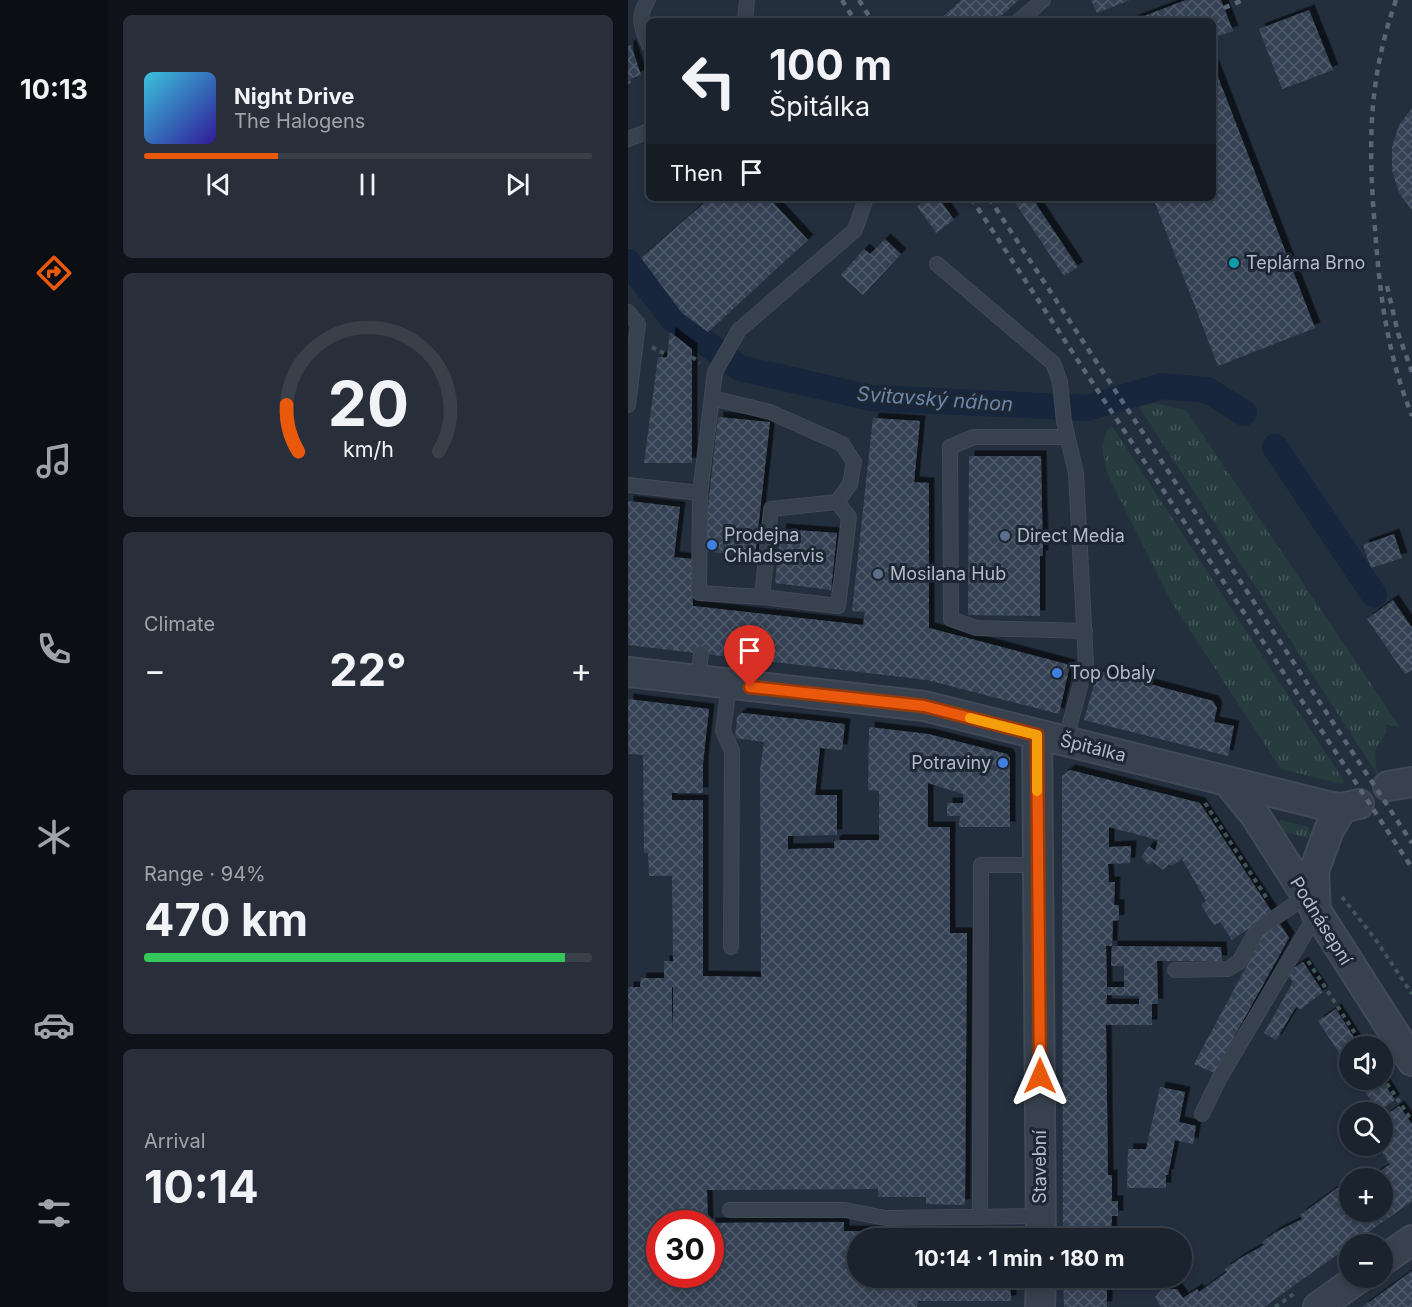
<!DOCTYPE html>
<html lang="en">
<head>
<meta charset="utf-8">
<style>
  body { margin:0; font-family:Inter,sans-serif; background:#282f3a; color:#f1f3f6; height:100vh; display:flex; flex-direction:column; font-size:22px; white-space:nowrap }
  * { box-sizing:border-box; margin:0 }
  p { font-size:20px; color:#a0a4aa }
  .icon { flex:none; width:33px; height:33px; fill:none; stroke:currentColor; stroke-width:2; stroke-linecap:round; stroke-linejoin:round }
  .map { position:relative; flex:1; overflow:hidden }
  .panel { display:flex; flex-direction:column; gap:15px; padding:15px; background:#0f1319; width:520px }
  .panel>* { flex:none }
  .hud { position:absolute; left:18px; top:18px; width:570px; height:183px; border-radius:9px; box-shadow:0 3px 9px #0003,0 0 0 2px #39404a; background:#1b232e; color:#f1f3f6; overflow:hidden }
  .fabs { position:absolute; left:711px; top:1036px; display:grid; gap:12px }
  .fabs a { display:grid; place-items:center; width:54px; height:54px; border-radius:50%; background:#1b232e; box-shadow:0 3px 9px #0003,0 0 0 2px #39404a; font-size:30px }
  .speed { position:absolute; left:18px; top:1210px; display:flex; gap:12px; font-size:30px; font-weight:700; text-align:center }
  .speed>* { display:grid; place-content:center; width:78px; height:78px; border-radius:50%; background:#1b232e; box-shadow:0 3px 9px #0003,0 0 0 2px #39404a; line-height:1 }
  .speed .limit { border:9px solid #d22; background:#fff; color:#111 }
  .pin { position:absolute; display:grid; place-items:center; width:51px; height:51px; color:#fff; margin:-62px -26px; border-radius:50% 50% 50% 0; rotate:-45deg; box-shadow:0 0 6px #0007 }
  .pin .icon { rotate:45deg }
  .me { position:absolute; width:66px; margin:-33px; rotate:0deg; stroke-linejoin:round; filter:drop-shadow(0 0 4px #0008) }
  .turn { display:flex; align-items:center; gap:21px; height:126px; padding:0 24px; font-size:27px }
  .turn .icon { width:78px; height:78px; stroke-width:2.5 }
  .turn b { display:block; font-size:42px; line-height:51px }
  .then { display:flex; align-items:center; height:57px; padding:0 24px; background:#0003; gap:12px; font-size:22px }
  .big { font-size:45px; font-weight:700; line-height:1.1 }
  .panel .card { flex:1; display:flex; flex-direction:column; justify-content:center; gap:9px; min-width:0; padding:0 21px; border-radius:9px; background:#282f3a }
  .panel .dial { align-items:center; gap:0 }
  .dial svg { height:156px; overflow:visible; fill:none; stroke:#39404a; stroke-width:7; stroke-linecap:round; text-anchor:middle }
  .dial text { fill:#f1f3f6; stroke:none }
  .song { display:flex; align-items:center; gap:18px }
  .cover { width:72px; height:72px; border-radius:9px; background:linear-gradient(135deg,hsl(190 70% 55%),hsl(250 70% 35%)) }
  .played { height:6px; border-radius:3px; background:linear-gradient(90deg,#ea580c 30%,#39404a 30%) }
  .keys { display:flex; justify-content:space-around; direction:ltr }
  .heat { display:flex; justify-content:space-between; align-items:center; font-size:33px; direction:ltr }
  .charge { height:9px; border-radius:4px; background:linear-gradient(90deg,#34c759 94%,#39404a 0) }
  .trip { position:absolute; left:219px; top:1228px; width:345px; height:60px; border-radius:30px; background:#1b232e; box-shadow:0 3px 9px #0003,0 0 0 2px #39404a; font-weight:700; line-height:60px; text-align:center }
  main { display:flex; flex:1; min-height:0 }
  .tabs { display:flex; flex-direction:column; width:108px; justify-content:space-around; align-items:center; background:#0b0e12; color:#a0a4aa }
  .tabs .icon { width:42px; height:42px }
  .tabs .active { color:#ea580c }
  .tabs b { font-size:27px; color:#f1f3f6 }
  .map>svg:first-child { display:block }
  .grass { fill:url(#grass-tufts) }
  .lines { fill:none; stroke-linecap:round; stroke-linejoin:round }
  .canal { stroke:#17263c; stroke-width:26 }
  .building { fill:url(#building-cross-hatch); fill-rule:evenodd; filter:url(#shadow) }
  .service-casing { stroke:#414a57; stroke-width:16 }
  .minor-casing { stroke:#414a57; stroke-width:32 }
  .path { stroke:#3f5557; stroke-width:4; stroke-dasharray:4.5 4.5; stroke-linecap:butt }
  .service { stroke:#38414e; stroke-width:14 }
  .minor { stroke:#38414e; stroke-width:28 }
  .rail { stroke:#5a6575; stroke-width:4.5; stroke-dasharray:6 6; stroke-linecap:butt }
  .route-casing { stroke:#983908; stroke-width:15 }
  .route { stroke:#ea580c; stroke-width:10 }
  .slow { stroke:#f59e0b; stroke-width:10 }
  .culture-dot { fill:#0f9aa8; stroke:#1d2633; stroke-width:2 }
  .service-dot { fill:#5c6f8a; stroke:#1d2633; stroke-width:2 }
  .shop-dot { fill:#3f7fe0; stroke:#1d2633; stroke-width:2 }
  .labels { text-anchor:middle; stroke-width:6; stroke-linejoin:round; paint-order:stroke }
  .poi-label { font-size:18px; fill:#b4bcc9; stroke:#1d2633; text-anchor:start }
  .street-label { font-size:18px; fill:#b4bcc9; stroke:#1d2633 }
  .water-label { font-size:20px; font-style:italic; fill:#6d86a8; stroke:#1d2633 }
</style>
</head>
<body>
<main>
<nav class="tabs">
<b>10:13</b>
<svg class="icon active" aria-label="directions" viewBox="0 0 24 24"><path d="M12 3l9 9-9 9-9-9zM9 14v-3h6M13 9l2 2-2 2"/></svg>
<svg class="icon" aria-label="music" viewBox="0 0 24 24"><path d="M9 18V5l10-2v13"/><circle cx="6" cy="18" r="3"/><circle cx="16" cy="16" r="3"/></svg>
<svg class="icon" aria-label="phone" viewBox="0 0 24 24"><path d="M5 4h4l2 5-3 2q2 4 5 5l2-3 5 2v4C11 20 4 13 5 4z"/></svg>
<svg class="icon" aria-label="climate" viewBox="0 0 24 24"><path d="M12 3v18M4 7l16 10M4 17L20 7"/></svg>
<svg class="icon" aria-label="car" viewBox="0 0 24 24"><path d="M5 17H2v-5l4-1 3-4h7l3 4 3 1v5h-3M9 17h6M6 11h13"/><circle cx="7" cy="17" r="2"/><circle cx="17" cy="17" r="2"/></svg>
<svg class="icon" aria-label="filters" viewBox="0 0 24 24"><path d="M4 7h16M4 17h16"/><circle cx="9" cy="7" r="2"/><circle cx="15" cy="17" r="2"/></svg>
</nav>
<section class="panel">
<div class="card">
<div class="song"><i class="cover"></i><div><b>Night Drive</b><p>The Halogens</p></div></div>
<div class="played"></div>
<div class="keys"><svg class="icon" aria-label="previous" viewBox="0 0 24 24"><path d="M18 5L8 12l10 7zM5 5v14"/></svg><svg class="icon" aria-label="pause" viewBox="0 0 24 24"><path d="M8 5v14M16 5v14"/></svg><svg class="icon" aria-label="next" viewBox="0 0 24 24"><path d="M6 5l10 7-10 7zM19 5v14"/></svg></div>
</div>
<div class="card dial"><svg viewBox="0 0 100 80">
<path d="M14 69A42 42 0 1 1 86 69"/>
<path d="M14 69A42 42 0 0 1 8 45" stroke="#ea580c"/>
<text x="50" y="56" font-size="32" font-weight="700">20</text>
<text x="50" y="72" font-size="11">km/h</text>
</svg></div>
<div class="card"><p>Climate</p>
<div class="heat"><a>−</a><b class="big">22°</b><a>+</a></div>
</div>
<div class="card"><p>Range · 94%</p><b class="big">470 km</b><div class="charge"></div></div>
<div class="card"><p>Arrival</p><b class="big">10:14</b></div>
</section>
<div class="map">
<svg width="784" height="1307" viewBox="0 0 784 1307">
  <defs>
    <pattern id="grass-tufts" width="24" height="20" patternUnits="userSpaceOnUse" patternTransform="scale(1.5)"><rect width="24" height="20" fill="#263c3f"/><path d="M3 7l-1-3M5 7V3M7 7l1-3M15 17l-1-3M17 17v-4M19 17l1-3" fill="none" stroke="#435659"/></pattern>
    <pattern id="building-cross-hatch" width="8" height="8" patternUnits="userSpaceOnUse" patternTransform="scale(1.5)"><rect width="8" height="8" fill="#364354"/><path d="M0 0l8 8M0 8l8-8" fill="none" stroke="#515c6b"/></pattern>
    <filter id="shadow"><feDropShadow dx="5.5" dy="-5.5" stdDeviation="0" flood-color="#0009"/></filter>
  </defs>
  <rect width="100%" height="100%" fill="#242f3e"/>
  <path class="grass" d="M526,403L558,410L772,727L757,724L759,731L747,751L749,774L511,407Z
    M484,426L716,781L714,784L653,769L544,603L479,473L474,446L479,431Z
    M653,820L680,827L683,835L678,838L651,830L648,826Z"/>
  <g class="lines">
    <path class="canal" d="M0,262L45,319L112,368L243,398L459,408L534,386L579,390L616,413
      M647,447L746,595"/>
  </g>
  <path class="building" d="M333,0H391L367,21H310Z
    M463,0H502L469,13Z
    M558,0H593L605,31L585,38V21H503Z
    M681,10L705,70L654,89L631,29Z
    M3,45L13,75L2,79L3,83L0,84V46Z
    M585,64L687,328L590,366L525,198H585Z
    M784,108V210L771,193L764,170V147L771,125Z
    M82,198H141L180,240L80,332L54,313L13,258Z
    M301,198H311L326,220L308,233L289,206Z
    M384,198H404L450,267L436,276Z
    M257,239L273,254L235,295L213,275L236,249L242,254Z
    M42,332L64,349V463H16L30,357H39Z
    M90,417L142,422L127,557L75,551Z
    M245,418L292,421L286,482L301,483V628L442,665L431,714L299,680L0,645V501L52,507L46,557L64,559L65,606L235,625L237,612L224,611Z
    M341,456H413L415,556H412V616L340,615Z
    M153,529L209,533L203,590L147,583Z
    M766,534L774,558L743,568L735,545Z
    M765,600L784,628V670L777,674L739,619Z
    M473,671L585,701L589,708L586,722L606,726L600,756L456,720L468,677Z
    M0,699L81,709L75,763V793H44V800H75V976L133,977L132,770L136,742L107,738L109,717L114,713L217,724L214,750L192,748L187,795H209V835L160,836V849L206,848V842L209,840H251V791L240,790L241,727L300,734L379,754L382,758V827H331L332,816H319V803H335V794L300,783V827H322V933H339L337,1205L298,1204V1197H250V1189L79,1190L80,1224H32V1275H82V1223L216,1222V1231L382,1232V1239H230V1278H382L383,1301H290L289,1307H0V987H12L13,978H36V961H45L44,876H21L20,853H16L15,755L0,754ZM44,987H45V1032L44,1012Z
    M442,770L572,803L644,912L604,940L592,922L586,925L573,905L578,901L554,859L544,866L541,864L535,870L524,861L521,865L513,857L521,846L527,851L530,840L481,827V847L503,846V849L502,863L480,864L481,882H487L486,905H491V920L485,921L484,946H478L479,987H496V966H483L484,946L593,947L594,961H529L530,1004H524V1025H478L480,1175H484V1201H490V1216H484L483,1239H435L434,776ZM479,995L511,996V1004H478Z
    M650,921L661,938L586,1073L566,1064L638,930Z
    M675,962L695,992L673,1009L668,1007L648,1040L636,1033L665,982L658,973Z
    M708,1009L732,1047H722V1069L690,1021Z
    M729,1080H754L767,1100L750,1111Z
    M532,1087L557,1092L551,1122L568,1126L565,1144L547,1140L540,1175H538V1188H499L500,1149H518Z
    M771,1106L784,1124V1201L636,1307H533L527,1297L534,1289H549L555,1298L569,1289L571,1292L599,1272L597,1269L611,1259L636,1245L634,1242L648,1232L674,1219L672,1215L715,1184L722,1193V1212H754V1179H741L762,1164L750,1146H754V1141L768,1131L757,1116Z
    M784,1271V1307H734L740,1303Z
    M435,1278H484V1290H479V1307H436Z"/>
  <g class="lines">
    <g class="service-casing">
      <path id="service" d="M20,0C9,16 13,28 21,45
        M117,21L119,0
        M391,21L415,0
        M0,139L21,131
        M309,264L425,363L432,382L436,422L448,473L458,664L437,742
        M0,312L10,324L0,405
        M439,437H346L322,447L323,619L348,628L457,631
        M0,485L72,493L71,593L134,597L143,509L209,502L222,484L226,462L214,444L142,412L84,398
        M72,493L87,372L111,330L227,230L238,198
        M134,597L210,606L221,517L209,502
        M70,680L73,654
        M101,684L95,731L104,751L103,947
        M547,970L600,969L611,962L629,930L677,897
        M574,1114L591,1079L688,915
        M102,1210H217L257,1218L413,1216
        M352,1216L353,865H410"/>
    </g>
    <g class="minor-casing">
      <path id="minor" d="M0,672L296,706L700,806L714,808L731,804
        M409,735L413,1239
        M600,782L627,815L784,1061
        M760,786L784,782
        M688,913L686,871L701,830L714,808
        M754,1261L784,1240
        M412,1307L413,1278
        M690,1307L731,1278"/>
    </g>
    <path class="path" d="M24,347L39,355
      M64,357L72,363
      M577,803L640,900
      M714,897L748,940L784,994
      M680,961L736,1047
      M754,1076L784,1121
      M647,1307L667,1293"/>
    <use href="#service" class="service"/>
    <use href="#minor" class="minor"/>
    <path class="rail" d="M214,0L227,21
      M231,0L244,21
      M768,0C740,80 740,146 747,229C752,297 759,353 784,416
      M596,8L615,0
      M343,198L784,868
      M361,198L784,843
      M759,286L770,333L784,372"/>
  </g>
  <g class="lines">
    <g class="route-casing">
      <path id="route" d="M122,687L296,706L409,735L412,1076"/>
    </g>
    <use href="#route" class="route"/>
    <path class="slow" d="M342,718L409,735V791"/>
  </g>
  <circle class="culture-dot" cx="606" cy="263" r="6"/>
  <g class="service-dot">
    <circle cx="377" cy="536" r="6"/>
    <circle cx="250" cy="574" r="6"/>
  </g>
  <g class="shop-dot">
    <circle cx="84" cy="545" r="6"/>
    <circle cx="429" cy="673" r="6"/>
    <circle cx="375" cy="763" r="6"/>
  </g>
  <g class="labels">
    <g class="poi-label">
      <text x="618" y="269">Teplárna Brno</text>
      <text x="96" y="541">Prodejna<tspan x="96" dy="21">Chladservis</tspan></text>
      <text x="389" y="542">Direct Media</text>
      <text x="262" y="580">Mosilana Hub</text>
      <text x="441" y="679">Top Obaly</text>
      <text x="363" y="769" text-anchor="end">Potraviny</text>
    </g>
    <g class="street-label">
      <text transform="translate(465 748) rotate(14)" y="6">Špitálka</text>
      <text transform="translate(693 921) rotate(58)" y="6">Podnásepní</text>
      <text transform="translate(412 1167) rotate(-90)" y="6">Stavební</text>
    </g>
    <g class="water-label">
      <text transform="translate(307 399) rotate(4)" y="7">Svitavský náhon</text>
    </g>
  </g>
</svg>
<div class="fabs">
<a><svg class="icon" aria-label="sound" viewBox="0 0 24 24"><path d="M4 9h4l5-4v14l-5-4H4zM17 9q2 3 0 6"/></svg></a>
<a><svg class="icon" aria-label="search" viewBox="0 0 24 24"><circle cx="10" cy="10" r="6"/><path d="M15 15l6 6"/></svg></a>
<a>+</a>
<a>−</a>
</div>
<div class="speed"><div class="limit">30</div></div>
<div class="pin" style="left:122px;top:687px;background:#d93025"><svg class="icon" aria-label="arrive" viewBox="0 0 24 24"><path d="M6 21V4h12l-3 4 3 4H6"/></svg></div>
<svg class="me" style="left:412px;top:1076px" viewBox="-20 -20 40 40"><path d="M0-17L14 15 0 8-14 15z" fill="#ea580c" stroke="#fff" stroke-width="4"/></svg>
<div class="trip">10:14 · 1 min · 180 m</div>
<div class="hud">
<div class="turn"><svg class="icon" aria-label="left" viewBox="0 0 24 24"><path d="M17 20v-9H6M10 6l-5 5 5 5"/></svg><div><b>100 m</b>Špitálka</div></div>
<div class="then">Then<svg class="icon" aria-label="arrive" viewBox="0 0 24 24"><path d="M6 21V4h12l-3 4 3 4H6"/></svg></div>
</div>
</div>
</main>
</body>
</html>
